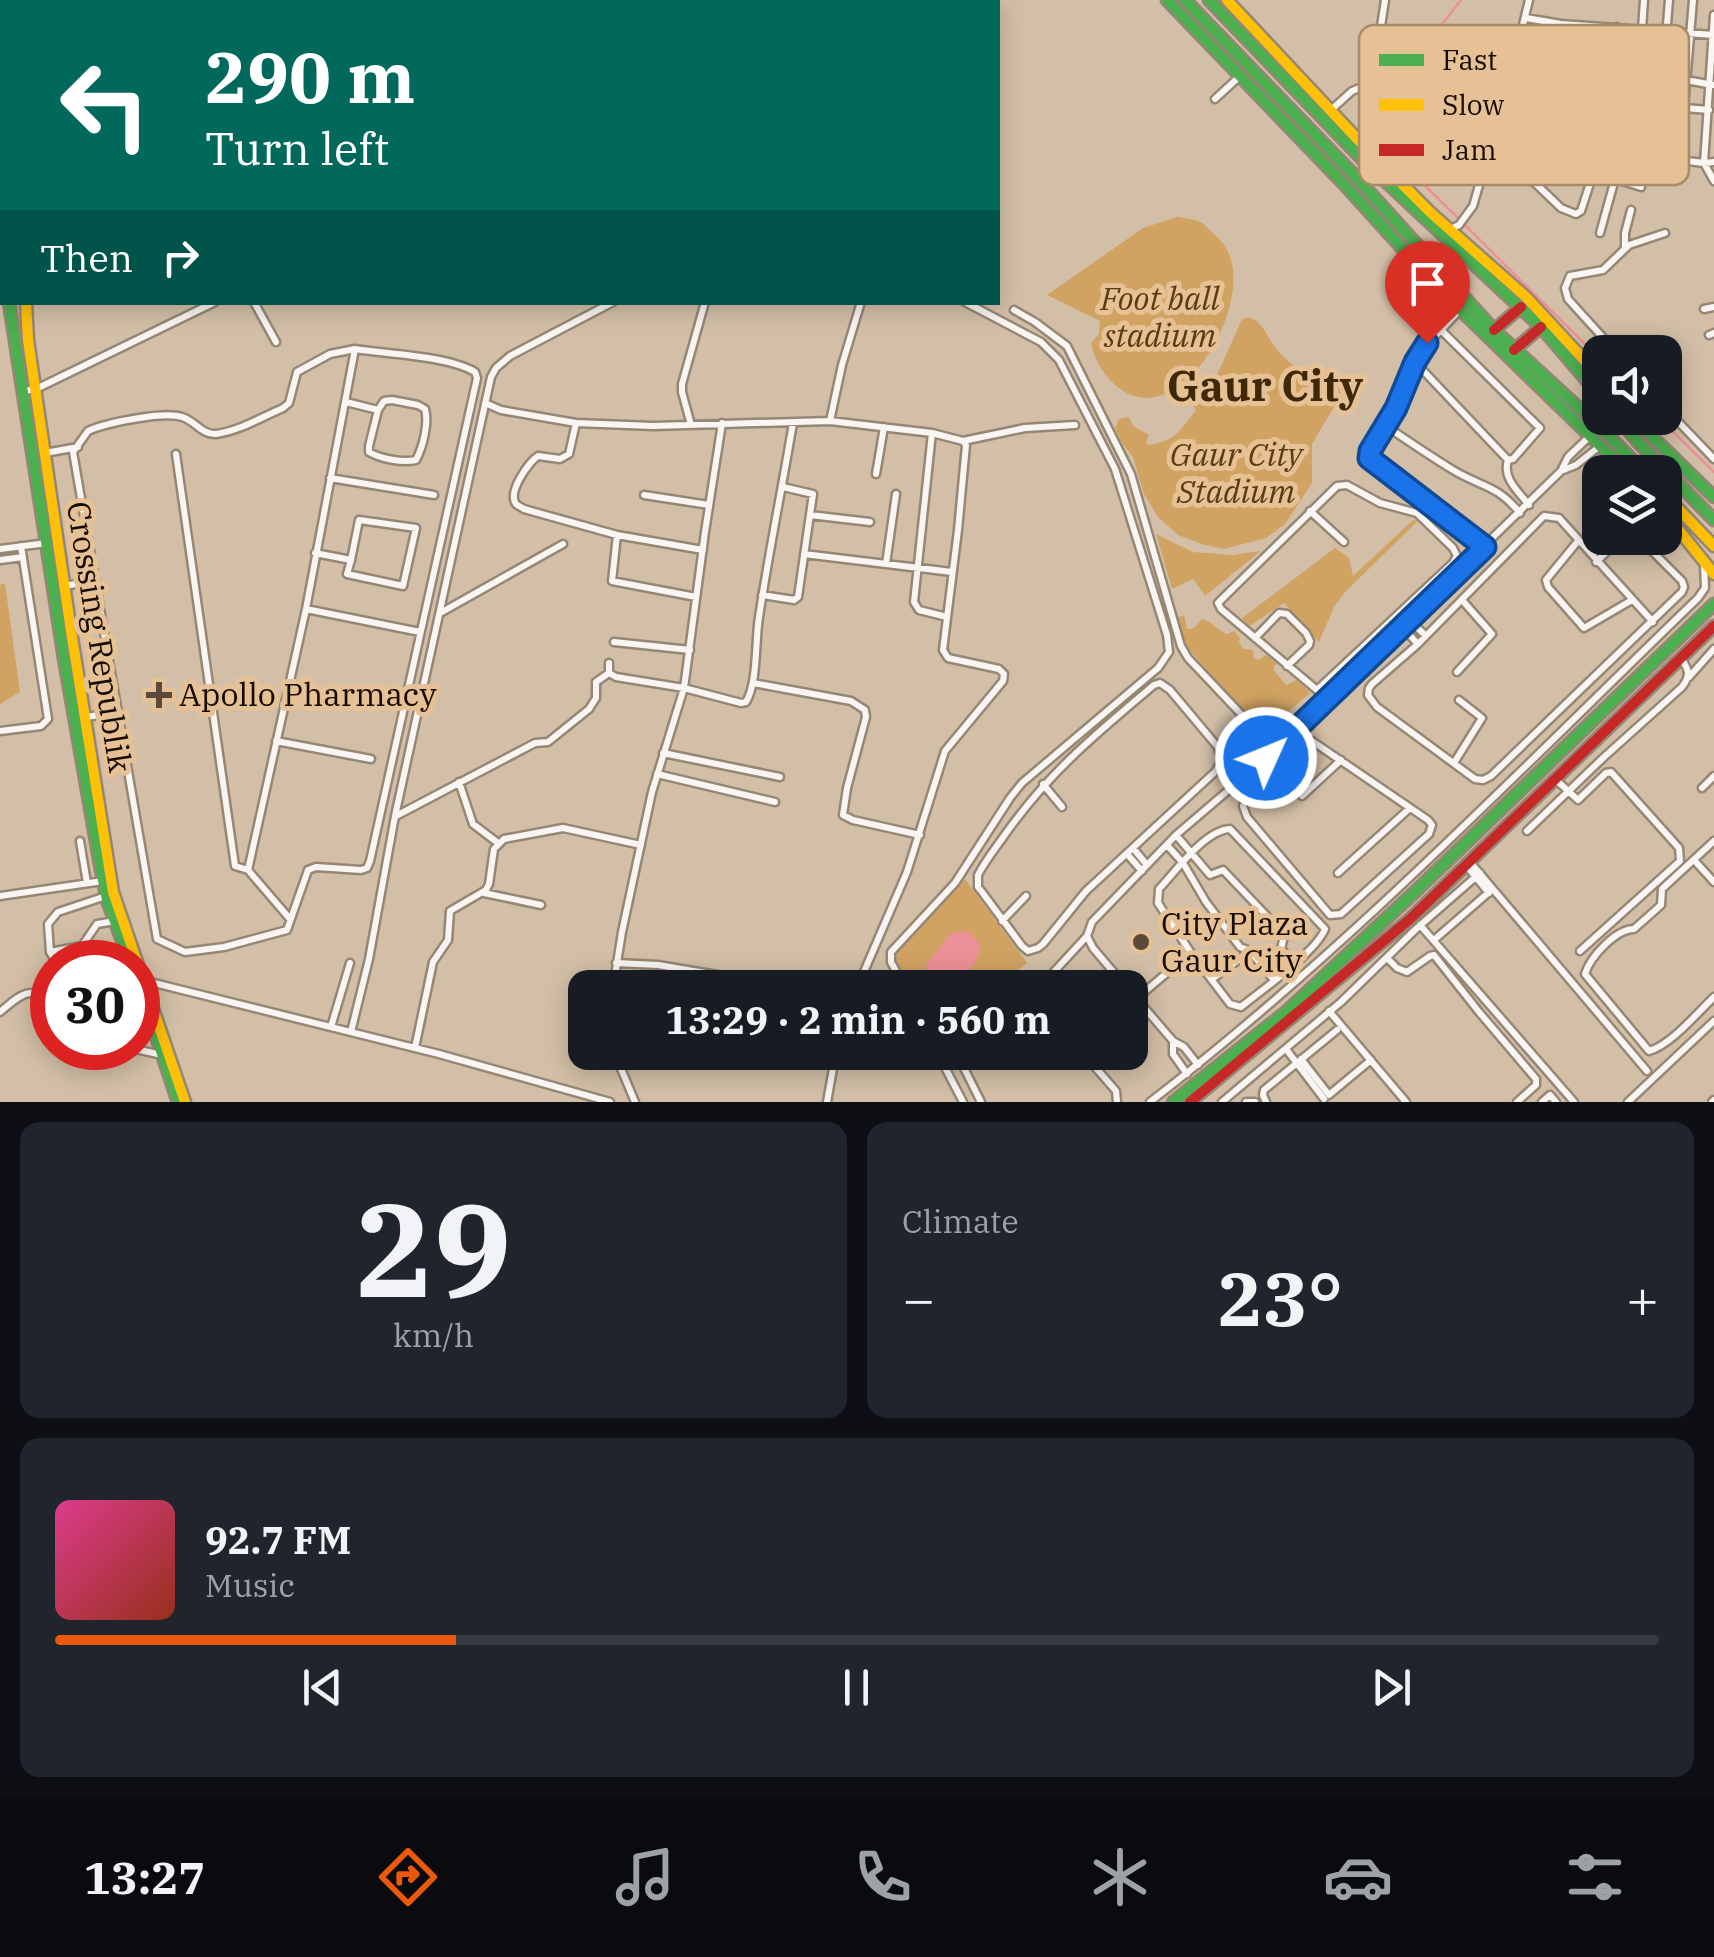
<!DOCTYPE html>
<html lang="en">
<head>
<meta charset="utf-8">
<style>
  body { margin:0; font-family:"IBM Plex Serif",serif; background:#20242c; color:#f1f3f6; height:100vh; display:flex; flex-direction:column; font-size:38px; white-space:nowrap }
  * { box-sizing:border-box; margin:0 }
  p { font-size:32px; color:#9ea1a6 }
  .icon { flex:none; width:55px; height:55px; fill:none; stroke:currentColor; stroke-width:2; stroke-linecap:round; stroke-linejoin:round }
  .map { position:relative; height:1102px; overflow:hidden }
  .sheet { display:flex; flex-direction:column; gap:20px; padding:20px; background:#0d0f14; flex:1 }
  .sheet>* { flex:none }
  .top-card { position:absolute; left:0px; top:0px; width:1000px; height:305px; box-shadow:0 5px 25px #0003; background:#00695c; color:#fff; overflow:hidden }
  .fabs { position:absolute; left:1582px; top:335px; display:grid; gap:20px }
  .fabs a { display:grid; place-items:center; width:100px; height:100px; border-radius:20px; background:#171b24; box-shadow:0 5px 25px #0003; font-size:50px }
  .speed { position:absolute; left:30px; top:940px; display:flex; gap:20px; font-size:50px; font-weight:700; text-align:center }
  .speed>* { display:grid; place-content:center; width:130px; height:130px; border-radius:50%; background:#171b24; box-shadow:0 5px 25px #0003; line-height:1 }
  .speed .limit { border:15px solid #d22; background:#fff; color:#111 }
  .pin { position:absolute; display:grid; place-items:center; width:85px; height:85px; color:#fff; margin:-102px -42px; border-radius:50% 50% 50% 0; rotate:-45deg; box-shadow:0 0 10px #0007 }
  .pin .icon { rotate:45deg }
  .me { position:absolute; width:110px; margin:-55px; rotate:46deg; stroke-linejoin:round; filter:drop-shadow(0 0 8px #0008) }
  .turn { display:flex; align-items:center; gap:35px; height:210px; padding:0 40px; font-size:45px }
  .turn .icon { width:130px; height:130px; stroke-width:2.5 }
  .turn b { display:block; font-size:70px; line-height:85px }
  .then { display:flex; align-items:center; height:95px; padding:0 40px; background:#0003; gap:20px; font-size:38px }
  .big { font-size:75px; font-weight:700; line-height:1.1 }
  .sheet .tile { flex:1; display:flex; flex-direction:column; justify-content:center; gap:15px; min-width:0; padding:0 35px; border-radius:20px; background:#20242c }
  .sheet .dial { align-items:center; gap:0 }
  .dial b { font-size:130px; line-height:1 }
  .song { display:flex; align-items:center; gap:30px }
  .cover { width:120px; height:120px; border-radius:15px; background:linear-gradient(135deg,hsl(330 70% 55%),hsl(10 70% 35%)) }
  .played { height:10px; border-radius:5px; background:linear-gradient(90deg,#ea580c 25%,#363941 25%) }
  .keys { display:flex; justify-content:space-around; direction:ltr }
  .heat { display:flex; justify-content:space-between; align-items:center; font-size:55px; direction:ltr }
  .sheet .tiles { flex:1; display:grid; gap:20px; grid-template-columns:1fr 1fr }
  .tile:last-child { grid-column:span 2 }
  .trip { position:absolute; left:568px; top:970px; width:580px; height:100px; border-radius:20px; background:#171b24; box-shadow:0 5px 25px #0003; font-weight:700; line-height:100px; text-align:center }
  .dock { display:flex; height:160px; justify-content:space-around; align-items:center; background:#090b0e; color:#9ea1a6 }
  .dock .icon { width:70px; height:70px }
  .dock .current { color:#ea580c }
  .dock b { font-size:45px; color:#f1f3f6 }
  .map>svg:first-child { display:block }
  .green { fill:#d1a362 }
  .water { fill:#ee9097 }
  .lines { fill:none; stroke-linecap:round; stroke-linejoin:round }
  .stream { stroke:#ee9097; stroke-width:2.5 }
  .street-casing { stroke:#968775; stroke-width:11 }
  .fast-casing { stroke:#968775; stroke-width:15 }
  .slow-casing { stroke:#968775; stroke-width:15 }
  .jam-casing { stroke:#968775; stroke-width:15 }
  .street { stroke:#f8f5f2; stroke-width:6 }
  .fast { stroke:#4caf50; stroke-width:10 }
  .slow { stroke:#ffc107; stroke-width:10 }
  .jam { stroke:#c62828; stroke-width:10 }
  .route-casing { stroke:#114b97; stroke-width:25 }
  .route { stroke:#1a73e8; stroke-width:18 }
  .poi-dot { fill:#594a3a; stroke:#e5c195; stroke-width:4 }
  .labels { text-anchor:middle; stroke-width:10; stroke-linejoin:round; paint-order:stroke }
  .park-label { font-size:32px; font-style:italic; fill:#5b3c0d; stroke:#e5c195 }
  .street-label { font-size:32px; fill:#170b00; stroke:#e5c195 }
  .poi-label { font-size:32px; fill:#170b00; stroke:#e5c195; text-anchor:start }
  .district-label { font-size:42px; font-weight:bold; fill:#3f2807; stroke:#e5c195 }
  .key { fill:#e5c195; stroke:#a78a68; stroke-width:2.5 }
  .key-label { font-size:28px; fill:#170b00 }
</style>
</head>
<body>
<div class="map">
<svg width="1714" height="1102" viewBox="0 0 1714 1102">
  <rect width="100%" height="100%" fill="#d3bfa7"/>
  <path class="green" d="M1177,217C1184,218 1194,219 1200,222C1205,224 1208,229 1212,232C1217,237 1224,243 1227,250C1256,302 1181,435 1119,388C1104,377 1095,361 1091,343L1099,334L1100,321L1047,295L1143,228Z
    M1250,317C1266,325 1268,341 1280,353C1293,367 1310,377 1326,387L1339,384L1343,392L1312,444V483L1285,524L1266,538L1224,549L1205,545L1178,535L1158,517L1144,494L1133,457L1122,443L1115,428L1119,419L1129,417L1133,426L1149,435L1146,442L1148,445C1175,441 1180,431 1196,410L1189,400L1205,391L1209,383L1219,371L1242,319Z
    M1413,520L1418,521L1345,592L1334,607L1319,642L1284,603L1248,627L1242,618L1335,548L1349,558L1353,576Z
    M1156,534L1193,552L1232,555L1261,551L1205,596L1193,579L1172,589Z
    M5,583L20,692L0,704V585Z
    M1184,615L1187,629L1194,628L1202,619C1213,622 1217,630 1227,634L1234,631L1240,638L1239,642L1243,649L1253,650L1254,658L1259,660L1266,655L1277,663L1273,669L1286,685L1297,680L1310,693L1266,731L1257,719L1249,721L1184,643L1177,618Z
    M965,879L1027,963L997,987H910L893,955Z"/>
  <path class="water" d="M952,932H969L980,945C978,962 967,982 949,987C947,988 931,987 930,987L928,986L926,965Z"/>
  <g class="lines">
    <path class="stream" d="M1461,0L1399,79L1391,102L1372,133L1600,359
      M1659,418L1714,472"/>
    <g class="street-casing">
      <path id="street" d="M236,0L237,2
        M246,0L247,2
        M667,0L669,2
        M281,2L286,0
        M1714,15L1704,163L1714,181
        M1526,18L1561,24L1714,35
        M1642,29L1644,0
        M1481,72L1465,126L1473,133L1491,140
        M1686,80L1713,85
        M1509,82L1536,87L1543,85L1561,25
        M1575,88L1587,26
        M1505,97L1658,137
        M1215,99L1240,76
        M1684,108L1693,0
        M1331,110L1352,91L1382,79L1387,73L1388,66L1380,33L1385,0
        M1592,118L1617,27
        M1498,121L1638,155L1704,163L1714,162
        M1623,127L1646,29
        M0,137L2,136
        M1490,143L1544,156L1641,187
        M1656,158L1669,0
        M1681,159L1684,108L1709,110
        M1484,166L1534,182L1561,208L1576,214L1581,211L1594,171
        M1449,230L1459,225L1473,206L1509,82L1529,0
        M1600,233L1615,179
        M1625,247V233L1631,210
        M254,302L276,342
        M1704,309L1714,307
        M1014,310L1035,322L1067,346L1131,474L1181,646L1188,658L1275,750L1283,765
        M1460,310L1424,348L1391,418L1370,451L1369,458L1485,547
        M1709,335L1714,333
        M355,349C388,354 448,356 475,372L477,378L370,861L367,868L361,870L316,867L308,870L287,930L224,947L185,952L157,939L73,452L88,431C105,423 164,411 182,417C194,420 202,435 216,434C239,431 262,417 283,408L289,403L297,372L330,354Z
        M1616,352L1568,299L1565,288L1570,276L1603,270L1629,245L1665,233
        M1415,362L1508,460L1513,459L1540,428L1440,329
        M24,391L36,389L215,302
        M392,400L418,405L425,409C429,423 423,447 416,460C403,463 381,459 369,452V446L378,410L384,401Z
        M346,402L378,410
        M485,403L501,410L576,423L653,426L830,421L932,433L963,441L966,445L958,530L943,650L948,658L999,669L1004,674L1003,681L945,751L907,872L857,988
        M1665,408L1714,459
        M830,421L842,365L861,302
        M576,423L569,454L560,459L538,456C529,462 507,492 516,504C518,506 521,507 524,509L617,535L703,550
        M691,425L682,392V384L705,302
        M1386,426C1408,441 1430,456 1453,470C1483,488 1496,484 1520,513
        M932,433L914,602L919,610L947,617
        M1590,436L1568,457L1561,471L1576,465L1600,446
        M963,441L1025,428L1075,425
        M45,453L78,447
        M176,454L235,866L248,870
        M1508,460C1502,478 1518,491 1529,505
        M876,474L884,427
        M330,478L434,495
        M1347,485L1380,503L1417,513L1453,548L1457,556L1453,563L1317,690L1221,609L1218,603L1337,486Z
        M644,495L709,505
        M1310,511L1344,542
        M810,515L870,522
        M617,535L612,581L696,597
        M1639,538L1682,581L1684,587L1682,592L1491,776L1483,780L1475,779L1377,707L1368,695L1369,688L1372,684L1418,644L1544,516L1559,518L1653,622
        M1578,541L1546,580L1548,587L1584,628L1632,600
        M0,549L47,543
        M315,553L351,560L347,574L403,586L416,528L359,520L351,560
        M804,554L952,572
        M0,560L23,557
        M1596,562L1621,538
        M886,564L896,494
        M64,586L95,581
        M762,595L794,600L798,597L813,494L783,487
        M306,609L420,632
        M442,612L563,544
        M1408,619L1426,636
        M1401,626L1418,644
        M1255,638L1279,613L1287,614L1306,633L1310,641L1309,645L1287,666
        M614,642L690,650
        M609,663V673L616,677L684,688L741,703L746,702C758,682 755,641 759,617C769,552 782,488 793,423
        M1457,672L1492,634L1462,600
        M1689,677L1714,649
        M753,683L851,701L865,710L866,717L847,788L843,815L853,820L920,835
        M1160,683L1170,690L1217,746C1222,756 1222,761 1216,771L1086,891L1043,944L1038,948L1028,951L1022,946L982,892L978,887V875C985,861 995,849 1004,836C1049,772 1096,734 1154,685Z
        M86,717L119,712
        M0,731L41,726L48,719L21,546
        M276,741L371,759
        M1312,741L1428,820L1432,825L1429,834L1341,914L1330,915L1247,817L1243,806L1245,801L1308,742Z
        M663,753L780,777
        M1454,763L1482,718L1459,700
        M657,774L775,802
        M1554,778L1578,800L1606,773L1611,772L1679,848L1680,861L1580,951
        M459,782L473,824L498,843
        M1043,784L1062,807
        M1702,788L1714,776
        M1302,796L1341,760
        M396,816L535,743L548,742L589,709L596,698V682L609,673
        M1230,829L1325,929C1316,952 1262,990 1241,1007L1230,1004L1189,950L1158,903L1159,889C1176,871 1205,830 1230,829Z
        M1527,831L1603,758L1682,687C1691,675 1689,670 1681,658
        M1176,835L1210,875L1223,870L1282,932L1284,936L1281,949L1294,963
        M80,841L87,883
        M1714,841L1662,889L1661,905L1634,929C1616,929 1590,957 1585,974L1649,1051C1671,1045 1697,1013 1714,997
        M1167,845L1183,863L1206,902L1240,947L1250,951L1274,980
        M1133,848L1147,865
        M1127,854L1142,871
        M1694,860L1714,882
        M1470,862L1647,1071
        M1465,864L1489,893
        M1338,873L1410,808
        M484,893L541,905
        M0,896L103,881
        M290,919L248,870L306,609L355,349
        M1002,921L1026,896
        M1420,925L1574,1102
        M1434,940L1488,893
        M50,952L82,946L97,924L115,921
        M1387,958L1397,968L1407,972L1430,956L1434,955L1479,1012L1536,1079V1085L1517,1102
        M56,962L50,952L48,924L58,912L106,896
        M616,963L658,965L794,988
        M1212,979L1249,952
        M142,980L439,1054L610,1102
        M613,988L622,932L652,792L684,688L705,532L722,423
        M905,988L891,962V952L955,883L1010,798L1022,783L1158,668L1169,652L1167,635L1115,469L1059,360L1041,342L965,302
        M1012,988L1020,984L1026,988
        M1039,988L1087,936
        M1127,988L1093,948L1087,936L1092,922L1176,835L1266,758L1561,471
        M1130,991L1173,1041L1184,1047L1198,1065
        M1136,999L1175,966
        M1329,1011L1406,1102
        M0,1012C22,994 24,989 52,996
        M41,1027L52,1029
        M331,1027L350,963
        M351,1032L369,959L395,816L491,377L496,368L510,356L613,302
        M1173,1041V1054L1187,1074
        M131,1048L162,1055
        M415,1048L433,962L448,940L450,911L486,890L489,884L494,849L504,839L563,828L641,845
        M1286,1049L1324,1099
        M614,1052L635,1102
        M937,1052L963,1102
        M956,1052L981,1102
        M1082,1052L1116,1091L1117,1102
        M1301,1059L1329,1095
        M1330,1094L1371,1060
        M827,1102L836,1052
        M1150,1102C1347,950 1520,770 1698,598L1705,588L1704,564
        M1222,1102L1341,1002L1416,929L1480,873
        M1246,1102H1255
        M1266,1102L1263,1095L1264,1090L1337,1030
        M1542,1102L1550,1095L1556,1102
        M1628,1102L1714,1021
        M1712,1102L1714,1100"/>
    </g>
    <g class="fast-casing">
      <path id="fast" d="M1167,0L1343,183L1440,290L1627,472
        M1185,0L1354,175L1494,330L1605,432L1644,472
        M1209,0L1365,162L1541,327L1600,396
        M0,165H2
        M0,237L2,236
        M0,255L2,261
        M9,302L64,658L101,870L107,900L130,962
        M1618,418L1637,441L1714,520
        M1633,418L1714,497
        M138,982L178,1102
        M1173,1102L1287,1011L1418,889L1714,604"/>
    </g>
    <g class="slow-casing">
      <path id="slow" d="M1227,0L1361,143L1431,213L1526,297L1600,377
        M450,2L455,0
        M489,2L494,0
        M527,2L532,0
        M26,302L28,340L71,631L113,892L185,1102
        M1665,495L1714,546
        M1665,513L1714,574"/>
    </g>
    <g class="jam-casing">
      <path id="jam" d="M316,2L321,0
        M357,2L362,0
        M1494,330L1521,307
        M1514,350L1541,327
        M1190,1102L1410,919L1714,626"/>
    </g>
    <use href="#street" class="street"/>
    <use href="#fast" class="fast"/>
    <use href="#slow" class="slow"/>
    <use href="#jam" class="jam"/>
  </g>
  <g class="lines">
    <g class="route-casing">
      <path id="route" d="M1266,758L1485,547L1369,458L1370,451L1396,408L1415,362L1427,343"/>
    </g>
    <use href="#route" class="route"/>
  </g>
  <g class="poi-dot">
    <path d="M154 680h10v10h10v10h-10v10h-10v-10h-10v-10h10z"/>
    <circle cx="1141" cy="942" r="10"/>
  </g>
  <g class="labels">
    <g class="park-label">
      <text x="1160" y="310">Foot ball<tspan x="1160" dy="37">stadium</tspan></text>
      <text x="1236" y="466">Gaur City<tspan x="1236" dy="37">Stadium</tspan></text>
    </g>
    <g class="street-label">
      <text transform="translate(99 637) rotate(81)" y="11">Crossing Republik</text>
    </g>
    <g class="poi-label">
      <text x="179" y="706">Apollo Pharmacy</text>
      <text x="1161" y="935">City Plaza<tspan x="1161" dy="37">Gaur City</tspan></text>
    </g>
    <g class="district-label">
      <text x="1265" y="401">Gaur City</text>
    </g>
  </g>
  <rect x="1359" y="25" width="330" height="160" rx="15" class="key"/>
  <rect x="1379" y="54" width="45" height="12" fill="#4caf50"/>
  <rect x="1379" y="99" width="45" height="12" fill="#ffc107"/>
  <rect x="1379" y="144" width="45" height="12" fill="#c62828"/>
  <g class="key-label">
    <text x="1442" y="70">Fast</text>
    <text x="1442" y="115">Slow</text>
    <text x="1442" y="160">Jam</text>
  </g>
</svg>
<div class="fabs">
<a><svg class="icon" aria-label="sound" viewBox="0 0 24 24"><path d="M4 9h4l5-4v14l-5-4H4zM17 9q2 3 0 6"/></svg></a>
<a><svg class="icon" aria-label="layers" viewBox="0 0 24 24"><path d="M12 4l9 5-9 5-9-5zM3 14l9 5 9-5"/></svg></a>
</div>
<div class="speed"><div class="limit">30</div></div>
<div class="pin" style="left:1427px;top:343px;background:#d93025"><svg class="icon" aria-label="arrive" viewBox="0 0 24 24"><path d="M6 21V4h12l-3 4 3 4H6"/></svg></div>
<svg class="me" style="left:1266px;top:758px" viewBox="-20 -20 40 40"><circle r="17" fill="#1a73e8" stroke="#fff" stroke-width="3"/><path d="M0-11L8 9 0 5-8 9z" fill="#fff"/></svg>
<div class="trip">13:29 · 2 min · 560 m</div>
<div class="top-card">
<div class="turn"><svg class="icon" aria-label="left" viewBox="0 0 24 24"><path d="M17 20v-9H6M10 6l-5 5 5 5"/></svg><div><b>290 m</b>Turn left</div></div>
<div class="then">Then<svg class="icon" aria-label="right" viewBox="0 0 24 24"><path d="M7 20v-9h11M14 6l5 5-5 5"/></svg></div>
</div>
</div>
<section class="sheet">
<div class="tiles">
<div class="tile dial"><b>29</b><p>km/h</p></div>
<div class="tile"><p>Climate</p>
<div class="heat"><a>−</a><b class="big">23°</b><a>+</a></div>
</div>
<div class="tile">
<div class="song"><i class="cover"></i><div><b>92.7 FM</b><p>Music</p></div></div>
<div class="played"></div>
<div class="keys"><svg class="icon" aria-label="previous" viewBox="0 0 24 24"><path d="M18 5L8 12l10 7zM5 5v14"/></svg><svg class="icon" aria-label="pause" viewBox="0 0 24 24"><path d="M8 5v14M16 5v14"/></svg><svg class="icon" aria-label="next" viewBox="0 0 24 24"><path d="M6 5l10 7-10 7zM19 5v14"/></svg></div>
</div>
</div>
</section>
<nav class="dock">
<b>13:27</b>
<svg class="icon current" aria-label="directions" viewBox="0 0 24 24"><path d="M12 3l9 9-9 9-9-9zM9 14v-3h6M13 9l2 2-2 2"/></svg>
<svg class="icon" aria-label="music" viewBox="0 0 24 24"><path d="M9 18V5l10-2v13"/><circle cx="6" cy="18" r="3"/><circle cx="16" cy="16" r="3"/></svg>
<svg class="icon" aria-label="phone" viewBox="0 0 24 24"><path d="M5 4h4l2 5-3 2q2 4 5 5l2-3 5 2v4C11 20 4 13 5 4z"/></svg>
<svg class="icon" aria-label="climate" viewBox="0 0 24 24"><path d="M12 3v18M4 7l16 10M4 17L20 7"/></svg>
<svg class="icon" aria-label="car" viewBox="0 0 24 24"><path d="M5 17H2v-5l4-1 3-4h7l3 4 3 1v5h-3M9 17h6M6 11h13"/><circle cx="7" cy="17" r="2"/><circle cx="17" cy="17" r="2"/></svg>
<svg class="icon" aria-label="filters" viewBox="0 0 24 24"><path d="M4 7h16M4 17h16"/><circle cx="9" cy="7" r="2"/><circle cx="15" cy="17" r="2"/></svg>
</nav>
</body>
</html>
